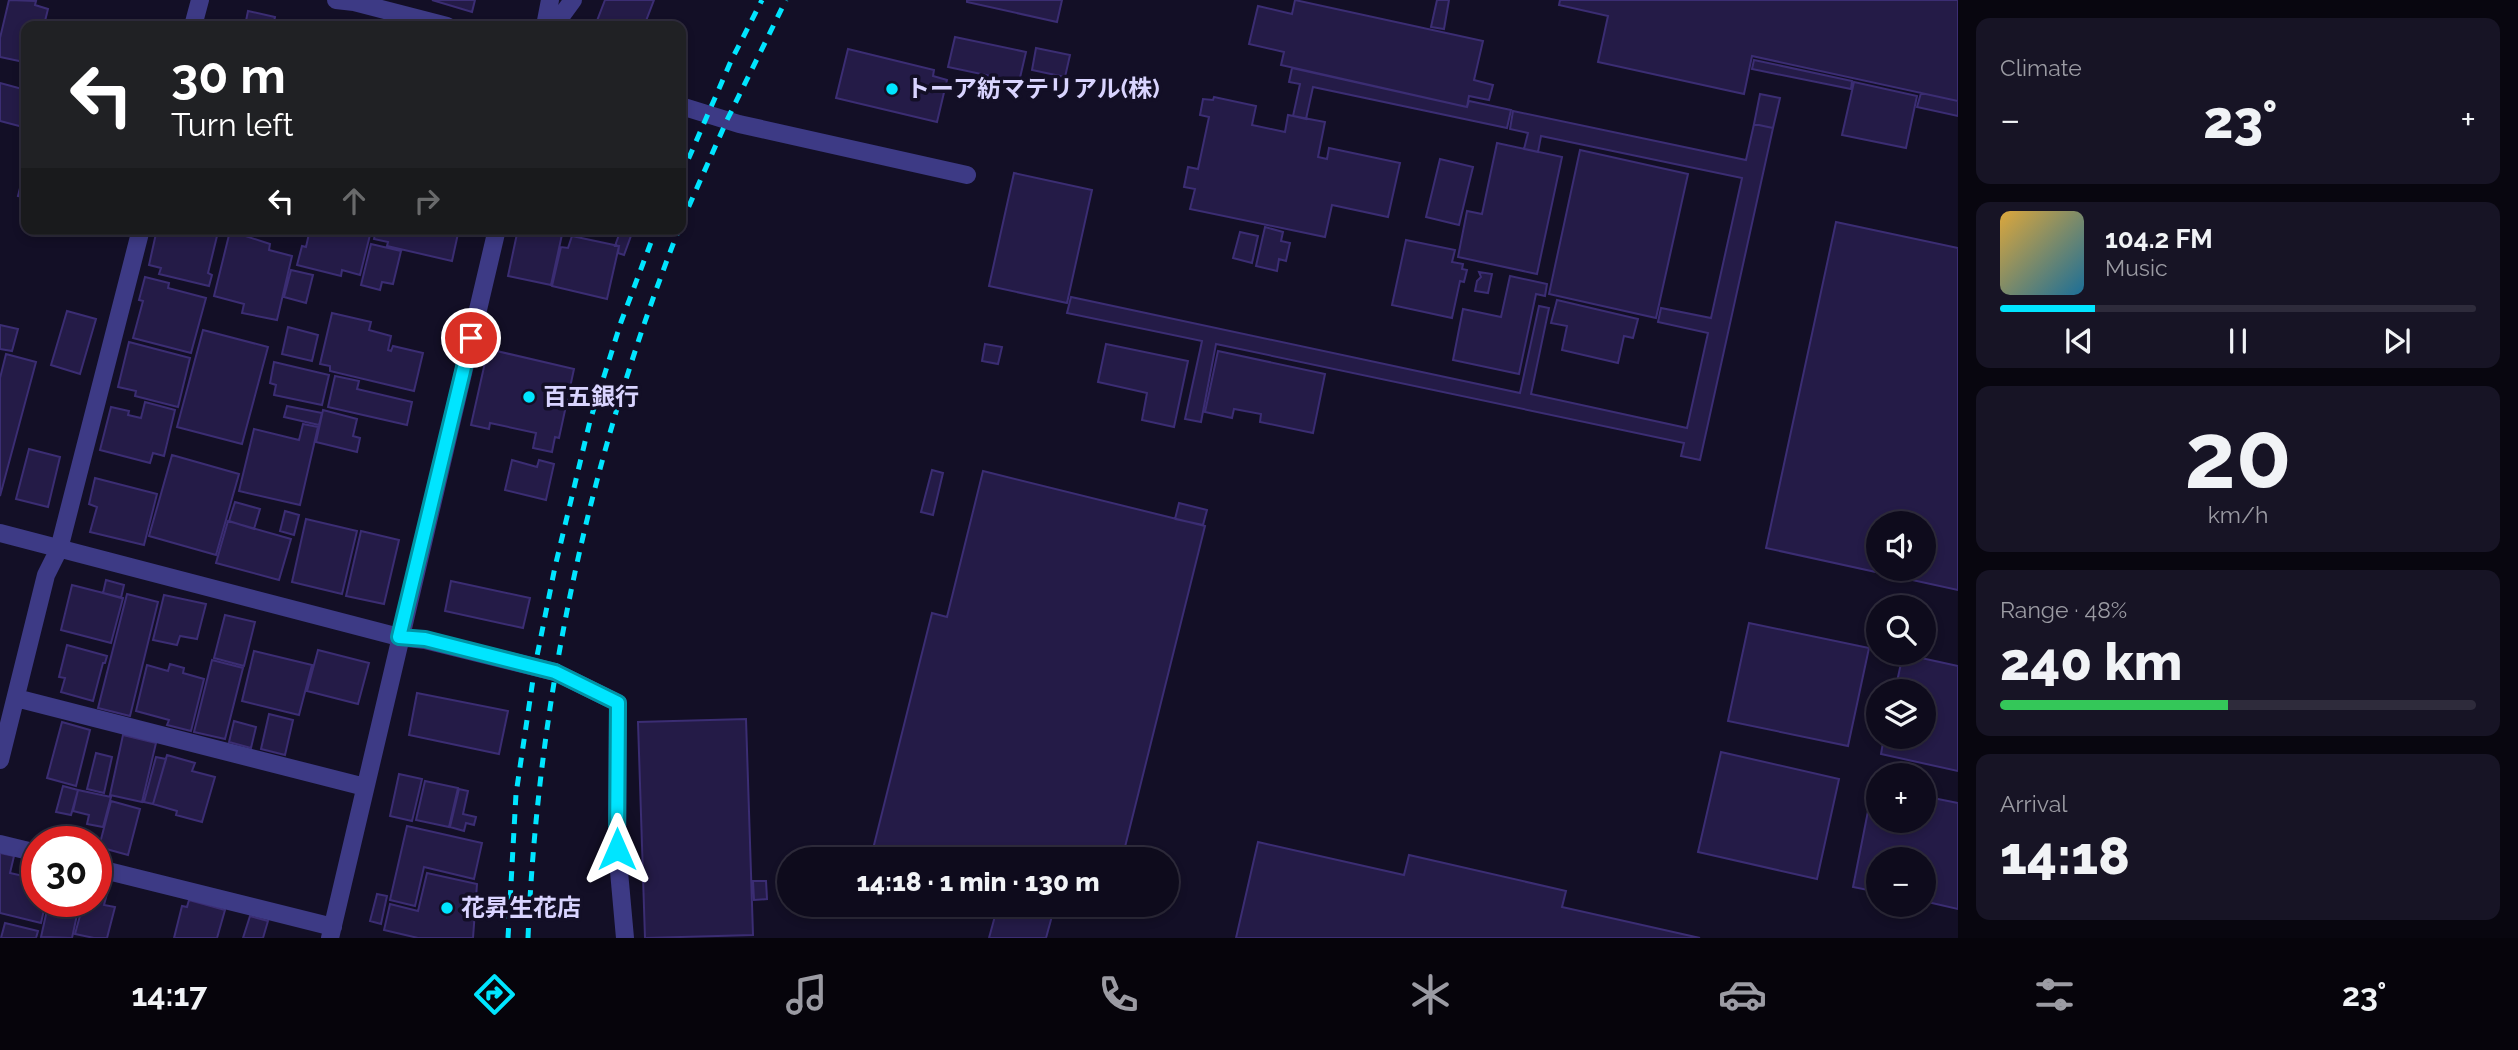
<!DOCTYPE html>
<html lang="en">
<head>
<meta charset="utf-8">
<style>
  body { margin:0; font-family:Raleway,"Noto Sans JP",sans-serif; background:#171425; color:#f1f3f6; height:100vh; display:flex; flex-direction:column; font-size:26px; white-space:nowrap }
  * { box-sizing:border-box; margin:0 }
  p { font-size:23px; color:#9b9ba3 }
  .icon { flex:none; width:38px; height:38px; fill:none; stroke:currentColor; stroke-width:2; stroke-linecap:round; stroke-linejoin:round }
  .map { position:relative; flex:1; overflow:hidden }
  .details { display:flex; flex-direction:column; gap:18px; padding:18px; background:#08060f; width:560px }
  .details>* { flex:none }
  .top-card { position:absolute; left:21px; top:21px; width:665px; height:214px; border-radius:14px; box-shadow:0 4px 10px #0003,0 0 0 2px #2e2b3b; background:#202124; color:#fff; overflow:hidden }
  .fabs { position:absolute; left:1866px; top:511px; display:grid; gap:14px }
  .fabs a { display:grid; place-items:center; width:70px; height:70px; border-radius:50%; background:#0e0b1c; box-shadow:0 4px 10px #0003,0 0 0 2px #2e2b3b; font-size:35px }
  .speed { position:absolute; left:21px; top:826px; display:flex; gap:14px; font-size:35px; font-weight:700; text-align:center }
  .speed>* { display:grid; place-content:center; width:91px; height:91px; border-radius:50%; background:#0e0b1c; box-shadow:0 4px 10px #0003,0 0 0 2px #2e2b3b; line-height:1 }
  .speed .limit { border:10px solid #d22; background:#fff; color:#111 }
  .pin { position:absolute; display:grid; place-items:center; width:60px; height:60px; color:#fff; margin:-30px; border:4px solid #fff; border-radius:50%; box-shadow:0 2px 7px #0007 }
  .me { position:absolute; width:77px; margin:-38px; rotate:0deg; stroke-linejoin:round; filter:drop-shadow(0 0 5px #0008) }
  .turn { display:flex; align-items:center; gap:24px; height:147px; padding:0 35px; font-size:32px }
  .turn .icon { width:91px; height:91px; stroke-width:2.5 }
  .turn b { display:block; font-size:49px; line-height:60px }
  .lanes { display:flex; align-items:center; height:66px; padding:0 35px; background:#0003; justify-content:center; gap:35px; direction:ltr }
  .lanes .off { opacity:.35 }
  .big { font-size:52px; font-weight:800; line-height:1.1 }
  .details .widget { flex:1; display:flex; flex-direction:column; justify-content:center; gap:10px; min-width:0; padding:0 24px; border-radius:14px; background:#171425 }
  .details .dial { align-items:center; gap:0 }
  .dial b { font-size:91px; line-height:1 }
  .song { display:flex; align-items:center; gap:21px }
  .cover { width:84px; height:84px; border-radius:10px; background:linear-gradient(135deg,hsl(40 70% 55%),hsl(200 70% 35%)) }
  .played { height:7px; border-radius:4px; background:linear-gradient(90deg,#00e5ff 20%,#2e2b3b 20%) }
  .keys { display:flex; justify-content:space-around; direction:ltr }
  .heat { display:flex; justify-content:space-between; align-items:center; font-size:38px; direction:ltr }
  .charge { height:10px; border-radius:5px; background:linear-gradient(90deg,#34c759 48%,#2e2b3b 0) }
  .trip { position:absolute; left:777px; top:847px; width:402px; height:70px; border-radius:35px; background:#0e0b1c; box-shadow:0 4px 10px #0003,0 0 0 2px #2e2b3b; font-weight:800; line-height:70px; text-align:center }
  .tab-bar { display:flex; height:112px; justify-content:space-around; align-items:center; background:#06040b; color:#9b9ba3 }
  .tab-bar .icon { width:49px; height:49px }
  .tab-bar .active { color:#00e5ff }
  .tab-bar b { font-size:32px; color:#f1f3f6 }
  main { display:flex; flex:1; min-height:0 }
  .map>svg:first-child { display:block }
  .building { fill:#241b47; stroke:#3b2d73; stroke-width:2; fill-rule:evenodd }
  .lines { fill:none; stroke-linecap:round; stroke-linejoin:round }
  .minor { stroke:#3d3a85; stroke-width:18 }
  .rail { stroke:#00e5ff; stroke-width:5; stroke-dasharray:10 9; stroke-linecap:butt }
  .route-casing { stroke:#0095a6; stroke-width:18 }
  .route { stroke:#00e5ff; stroke-width:12 }
  .poi-dot { fill:#00e5ff; stroke:#130f26; stroke-width:2.5 }
  .labels { text-anchor:middle; stroke-width:7; stroke-linejoin:round; paint-order:stroke }
  .poi-label { font-size:24px; font-weight:bold; fill:#d9d4ff; stroke:#130f26; text-anchor:start }
</style>
</head>
<body>
<main>
<div class="map">
<svg width="1958" height="938" viewBox="0 0 1958 938">
  <rect width="100%" height="100%" fill="#130f26"/>
  <path class="building" d="M9,0L36,1L35,5L48,9L45,21L50,22L49,26H26V53L24,62L0,57V38Z
    M432,0H475L472,12Z
    M605,0H654L644,26H595Z
    M967,0H1062L1057,22L967,2Z
    M1295,0L1483,41L1474,80L1493,85L1489,100L1469,96L1467,107L1281,65L1284,52L1249,44L1258,6L1292,14Z
    M1437,0H1449L1444,29L1431,27Z
    M1560,0H1958V101L1752,56L1744,94L1598,62L1608,16L1559,5Z
    M248,11L275,17L273,26H245Z
    M955,37L1026,52L1019,82L948,67Z
    M1036,48L1070,55L1065,77L1032,70Z
    M848,49L934,70L933,76L947,80L937,122L836,98Z
    M1754,60L1852,81L1851,89L1752,69Z
    M1292,68L1467,107L1469,101L1511,110L1507,128L1313,87L1306,119L1293,116L1300,84L1289,82Z
    M1854,82L1917,96L1906,148L1842,135Z
    M0,83L26,90V114L23,127L0,121Z
    M1921,93L1958,101V116L1917,107Z
    M1760,94L1780,98L1773,128L1754,124Z
    M1214,97L1256,106L1252,125L1285,132L1288,115L1325,122L1318,157L1327,159L1329,148L1400,163L1388,217L1332,205L1325,237L1190,209L1195,189L1184,187L1188,167L1198,169L1209,117L1200,115L1203,99L1213,100Z
    M1513,111L1746,160L1754,124L1773,128L1700,460L1681,456L1684,443L1216,344L1201,422L1185,419L1202,341L1067,313L1071,297L1520,393L1539,306L1549,308L1531,394L1687,428L1708,333L1658,322L1661,308L1711,318L1742,178L1541,136L1538,152L1524,149L1528,133L1510,129Z
    M1497,143L1562,157L1537,274L1458,257L1467,211L1482,214Z
    M1580,150L1688,174L1656,318L1549,294Z
    M1440,159L1473,167L1459,225L1426,217Z
    M26,164V198L18,196Z
    M1014,173L1092,190L1067,303L989,286Z
    M1836,222L1958,248V590L1766,548ZM1878,523H1923V569H1878Z
    M1265,227L1283,232L1281,241L1290,243L1286,261L1279,259L1277,271L1256,266Z
    M157,229H207L218,232L208,273L212,275L209,286L159,274L161,268L149,265Z
    M310,229H347L370,235L360,275L342,270L341,276L297,265L302,246L306,247Z
    M376,229H459L452,261L387,246L388,242L374,239Z
    M518,229L563,230L551,285L508,276Z
    M621,229L632,233L624,255L618,253L619,246H615Z
    M230,231L270,244L269,250L292,256L277,320L242,313L244,304L214,296Z
    M1240,232L1258,236L1252,263L1233,258Z
    M572,236L619,246L607,299L552,286L561,247L568,248Z
    M1406,240L1455,250L1452,262L1463,264L1462,269L1467,270L1464,282L1460,281L1452,318L1392,305Z
    M371,244L401,251L393,284L382,282L380,290L361,285Z
    M291,270L313,275L306,303L284,297Z
    M1479,272L1492,274L1488,293L1475,291L1477,281L1481,277Z
    M1510,276L1547,284L1545,296L1536,294L1519,374L1453,360L1463,309L1501,317Z
    M145,277L169,283L168,288L206,298L191,353L133,338L143,301L139,300Z
    M1557,300L1638,319L1633,338L1624,336L1618,363L1562,350L1567,326L1551,323Z
    M67,311L96,319L80,374L51,365Z
    M332,313L371,322L369,330L391,336L388,350L391,351L393,346L423,353L414,391L330,371V366L320,364Z
    M0,325L18,329L12,351L0,349Z
    M288,327L318,335L312,361L282,354Z
    M203,330L268,347L242,444L177,427Z
    M129,342L190,358L178,407L135,396L136,391L118,387Z
    M985,344L1002,347L998,364L982,361Z
    M1106,344L1188,361L1174,427L1142,420L1147,393L1098,382Z
    M488,349L574,369L559,438L555,437L552,452L533,448L536,433L490,423L489,429L471,425Z
    M1218,351L1325,374L1313,433L1260,422L1261,414L1234,409L1232,418L1205,412Z
    M6,354L36,362L0,496V378Z
    M274,362L329,375L322,405L274,395L276,385L270,383Z
    M335,376L359,381L357,389L412,402L407,425L328,407Z
    M145,402L175,410L164,456L153,453L150,463L100,450L111,407L129,411L128,415L141,418Z
    M287,406L322,413L319,425L284,417Z
    M323,410L357,419L353,436L360,438L357,452L316,442Z
    M303,424L318,427L300,505L239,491L254,429L299,440Z
    M29,449L60,457L48,507L16,499Z
    M172,455L239,474L216,555L149,536Z
    M512,460L537,467L539,460L554,464L546,500L505,490Z
    M932,470L943,473L933,515L921,512Z
    M983,471L1205,526L1122,859H897L872,853L932,613L947,617Z
    M95,478L157,494L144,545L90,532L97,507L89,504Z
    M235,502L260,509L254,529L229,521Z
    M1179,503L1207,510L1203,525L1175,519Z
    M285,511L299,515L294,535L280,531Z
    M306,519L357,531L342,594L292,582Z
    M228,521L291,539L279,580L216,563Z
    M361,531L399,540L384,604L346,596Z
    M106,580L124,585L121,598L103,593Z
    M451,581L530,598L523,628L445,611Z
    M72,585L123,598L111,643L61,630Z
    M127,594L158,602L130,716L98,708Z
    M164,595L206,604L197,639L180,636L177,645L153,640Z
    M225,615L255,622L244,666L214,658Z
    M1749,623L1869,648L1848,746L1728,721Z
    M67,645L107,656L105,663H103L93,701L61,692L65,678L59,677Z
    M318,650L369,663L358,704L307,691Z
    M254,651L312,665L299,715L242,701Z
    M1903,654L1958,666V771L1881,754L1884,737H1923V691H1895Z
    M212,660L243,668L225,739L194,732Z
    M170,664L184,668L183,673L204,679L191,731L167,725L169,720L136,711L147,665L168,671Z
    M417,693L508,711L499,754L409,735Z
    M269,714L293,720L285,755L261,749Z
    M746,719L753,935L645,938L638,722Z
    M234,721L256,727L251,748L229,742Z
    M62,722L90,730L76,786L47,778Z
    M123,735L156,743L142,802L110,795Z
    M1721,752L1839,779L1817,879L1698,852Z
    M96,753L112,757L104,793L87,789Z
    M167,755L195,763L192,771L215,777L202,822L176,815L177,811L153,804Z
    M156,757L166,759L153,804L144,802Z
    M399,774L422,779L412,821L390,816Z
    M425,781L458,788L449,827L416,820Z
    M63,786L78,790L71,815L56,812Z
    M1873,786L1878,787V821H1923V796L1958,803V909L1923,901V859H1878V892L1853,887Z
    M459,789L468,791L463,814L476,817L474,825L466,823L464,831L450,827Z
    M78,790L111,797L103,827L87,824L89,815L73,811Z
    M111,801L140,809L128,855L99,847Z
    M407,826L482,843L474,879L424,867L415,906L390,900Z
    M1258,842L1404,875L1409,855L1566,891L1562,907L1700,938H1236Z
    M0,853L14,856L10,873L37,879V901H46L41,923L0,913Z
    M427,873L477,884L473,938H418L384,930L390,904L418,911Z
    M96,879L110,882L104,905L115,907L107,938H94L75,934L84,901H96Z
    M753,881H766L767,899L754,900Z
    M377,894L387,896L381,924L370,921Z
    M189,900L225,910L217,938H174L182,906L187,907Z
    M49,901H80L72,938L41,937Z
    M998,905H1055L1046,938H989Z
    M250,916L268,921L263,938H243Z
    M5,923L38,931L36,938H1Z"/>
  <g class="lines">
    <path class="minor" d="M336,0L354,2L447,26
      M193,26L200,0
      M545,26L550,0
      M554,26L573,0
      M681,106L739,124L967,175
      M0,533L399,637L425,640L555,672L618,703L617,849L625,938
      M16,698L365,787
      M0,760L46,575L59,549L141,229
      M0,844L37,853
      M96,868L333,927
      M330,938L497,229"/>
    <path class="rail" d="M681,176L731,61L762,0
      M681,224L727,120L786,0
      M508,938L516,794L535,666L555,567L590,421L621,322L656,229
      M528,938C538,695 590,456 679,229"/>
  </g>
  <g class="lines">
    <g class="route-casing">
      <path id="route" d="M471,338L399,637L425,639L555,672L618,703L617,849"/>
    </g>
    <use href="#route" class="route"/>
  </g>
  <g class="poi-dot">
    <circle cx="892" cy="89" r="7"/>
    <circle cx="529" cy="397" r="7"/>
    <circle cx="447" cy="908" r="7"/>
  </g>
  <g class="labels">
    <g class="poi-label">
      <text x="906" y="97">トーア紡マテリアル(株)</text>
      <text x="543" y="405">百五銀行</text>
      <text x="461" y="916">花昇生花店</text>
    </g>
  </g>
</svg>
<div class="fabs">
<a><svg class="icon" aria-label="sound" viewBox="0 0 24 24"><path d="M4 9h4l5-4v14l-5-4H4zM17 9q2 3 0 6"/></svg></a>
<a><svg class="icon" aria-label="search" viewBox="0 0 24 24"><circle cx="10" cy="10" r="6"/><path d="M15 15l6 6"/></svg></a>
<a><svg class="icon" aria-label="layers" viewBox="0 0 24 24"><path d="M12 4l9 5-9 5-9-5zM3 14l9 5 9-5"/></svg></a>
<a>+</a>
<a>−</a>
</div>
<div class="speed"><div class="limit">30</div></div>
<div class="pin" style="left:471px;top:338px;background:#d93025"><svg class="icon" aria-label="arrive" viewBox="0 0 24 24"><path d="M6 21V4h12l-3 4 3 4H6"/></svg></div>
<svg class="me" style="left:617px;top:849px" viewBox="-20 -20 40 40"><path d="M0-17L14 15 0 8-14 15z" fill="#00e5ff" stroke="#fff" stroke-width="4"/></svg>
<div class="trip">14:18 · 1 min · 130 m</div>
<div class="top-card">
<div class="turn"><svg class="icon" aria-label="left" viewBox="0 0 24 24"><path d="M17 20v-9H6M10 6l-5 5 5 5"/></svg><div><b>30 m</b>Turn left</div></div>
<div class="lanes"><svg class="icon" aria-label="left" viewBox="0 0 24 24"><path d="M17 20v-9H6M10 6l-5 5 5 5"/></svg><svg class="icon off" aria-label="ahead" viewBox="0 0 24 24"><path d="M12 20V5M6 11l6-6 6 6"/></svg><svg class="icon off" aria-label="right" viewBox="0 0 24 24"><path d="M7 20v-9h11M14 6l5 5-5 5"/></svg></div>
</div>
</div>
<section class="details">
<div class="widget"><p>Climate</p>
<div class="heat"><a>−</a><b class="big">23°</b><a>+</a></div>
</div>
<div class="widget">
<div class="song"><i class="cover"></i><div><b>104.2 FM</b><p>Music</p></div></div>
<div class="played"></div>
<div class="keys"><svg class="icon" aria-label="previous" viewBox="0 0 24 24"><path d="M18 5L8 12l10 7zM5 5v14"/></svg><svg class="icon" aria-label="pause" viewBox="0 0 24 24"><path d="M8 5v14M16 5v14"/></svg><svg class="icon" aria-label="next" viewBox="0 0 24 24"><path d="M6 5l10 7-10 7zM19 5v14"/></svg></div>
</div>
<div class="widget dial"><b>20</b><p>km/h</p></div>
<div class="widget"><p>Range · 48%</p><b class="big">240 km</b><div class="charge"></div></div>
<div class="widget"><p>Arrival</p><b class="big">14:18</b></div>
</section>
</main>
<nav class="tab-bar">
<b>14:17</b>
<svg class="icon active" aria-label="directions" viewBox="0 0 24 24"><path d="M12 3l9 9-9 9-9-9zM9 14v-3h6M13 9l2 2-2 2"/></svg>
<svg class="icon" aria-label="music" viewBox="0 0 24 24"><path d="M9 18V5l10-2v13"/><circle cx="6" cy="18" r="3"/><circle cx="16" cy="16" r="3"/></svg>
<svg class="icon" aria-label="phone" viewBox="0 0 24 24"><path d="M5 4h4l2 5-3 2q2 4 5 5l2-3 5 2v4C11 20 4 13 5 4z"/></svg>
<svg class="icon" aria-label="climate" viewBox="0 0 24 24"><path d="M12 3v18M4 7l16 10M4 17L20 7"/></svg>
<svg class="icon" aria-label="car" viewBox="0 0 24 24"><path d="M5 17H2v-5l4-1 3-4h7l3 4 3 1v5h-3M9 17h6M6 11h13"/><circle cx="7" cy="17" r="2"/><circle cx="17" cy="17" r="2"/></svg>
<svg class="icon" aria-label="filters" viewBox="0 0 24 24"><path d="M4 7h16M4 17h16"/><circle cx="9" cy="7" r="2"/><circle cx="15" cy="17" r="2"/></svg>
<b>23°</b>
</nav>
</body>
</html>
